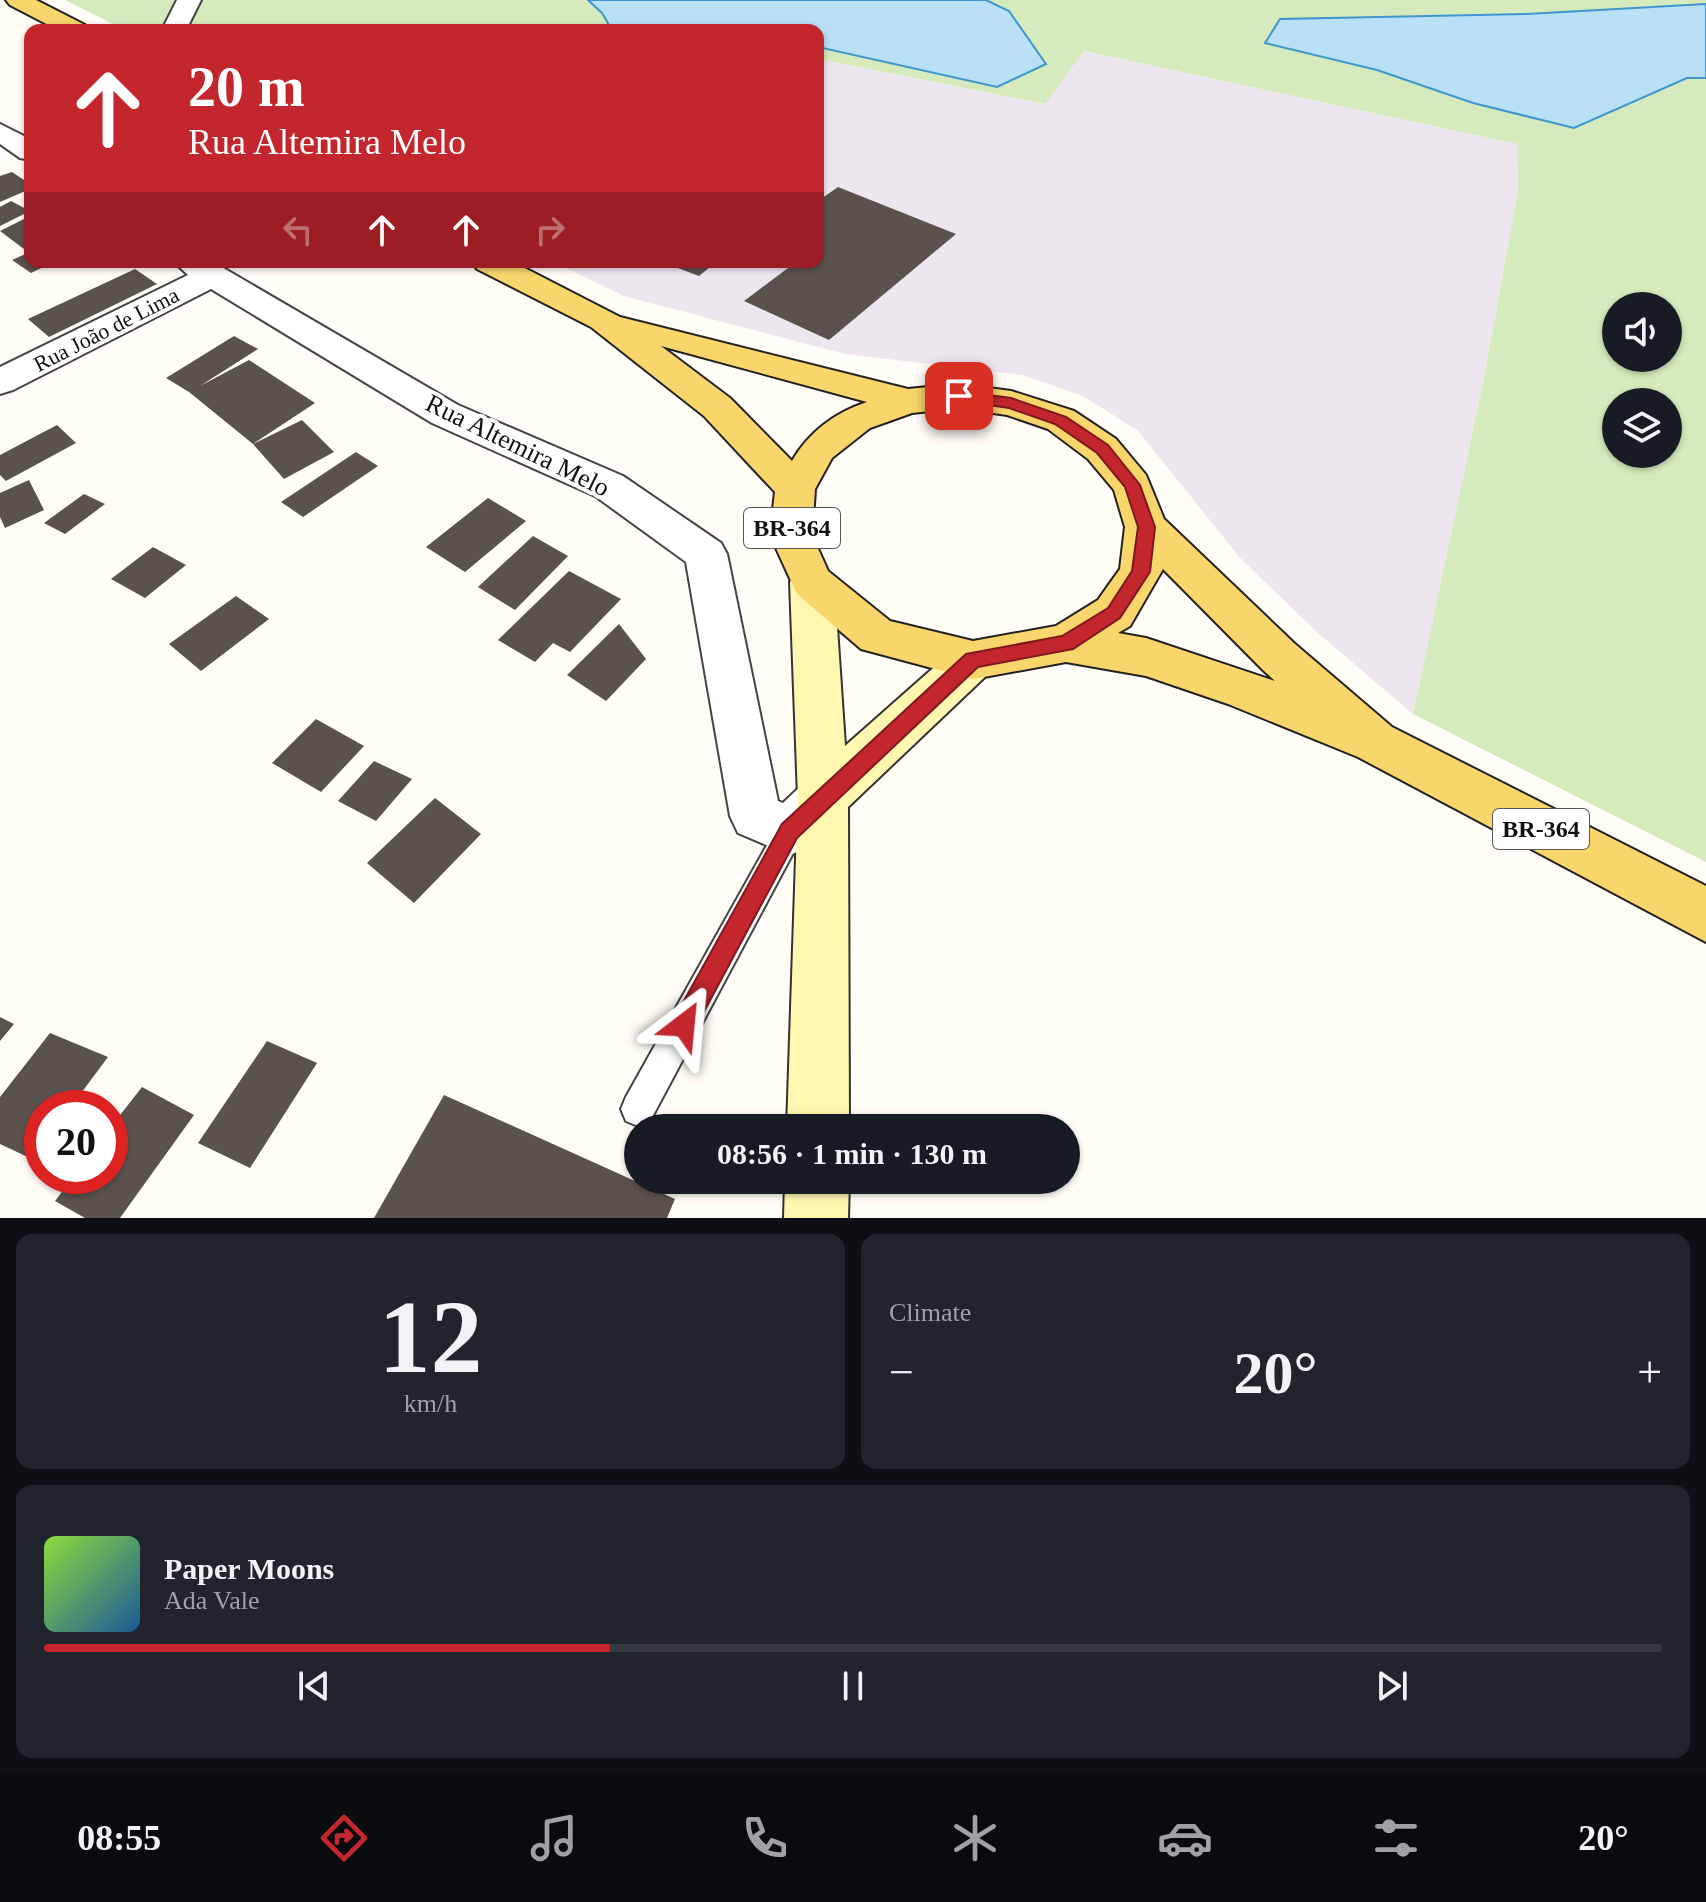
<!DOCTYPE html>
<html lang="en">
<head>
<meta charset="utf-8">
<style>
  body { margin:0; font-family:"Times New Roman",serif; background:#20242c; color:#f1f3f6; height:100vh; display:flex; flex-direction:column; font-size:30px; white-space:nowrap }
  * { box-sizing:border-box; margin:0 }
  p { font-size:26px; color:#9ea1a6 }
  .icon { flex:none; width:44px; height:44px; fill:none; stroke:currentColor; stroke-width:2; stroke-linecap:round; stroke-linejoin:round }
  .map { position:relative; height:1218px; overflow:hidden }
  .side { display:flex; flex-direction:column; gap:16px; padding:16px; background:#0d0f14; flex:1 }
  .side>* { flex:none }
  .top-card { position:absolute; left:24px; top:24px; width:800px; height:244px; border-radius:16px; box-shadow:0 2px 6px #0004; background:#c4262e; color:#fff; overflow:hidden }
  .fabs { position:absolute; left:1602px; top:292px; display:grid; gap:16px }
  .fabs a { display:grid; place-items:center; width:80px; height:80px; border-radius:50%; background:#171b24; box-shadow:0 2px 6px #0004; font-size:40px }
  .speed { position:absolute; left:24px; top:1090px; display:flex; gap:16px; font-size:40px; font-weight:700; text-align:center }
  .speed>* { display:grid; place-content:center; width:104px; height:104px; border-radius:50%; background:#171b24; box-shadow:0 2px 6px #0004; line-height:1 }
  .speed .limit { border:12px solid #d22; background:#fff; color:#111 }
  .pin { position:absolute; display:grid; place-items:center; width:68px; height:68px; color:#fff; margin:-34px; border-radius:16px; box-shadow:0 4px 12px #0006 }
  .me { position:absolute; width:88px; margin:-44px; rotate:29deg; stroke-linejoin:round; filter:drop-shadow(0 0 6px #0008) }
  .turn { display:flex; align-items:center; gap:28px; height:168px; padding:0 32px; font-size:36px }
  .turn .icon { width:104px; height:104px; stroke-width:2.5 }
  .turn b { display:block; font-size:56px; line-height:68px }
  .lanes { display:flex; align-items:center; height:76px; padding:0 32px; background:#0003; justify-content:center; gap:40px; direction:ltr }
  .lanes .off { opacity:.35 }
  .big { font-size:60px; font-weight:600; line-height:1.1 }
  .side .tile { flex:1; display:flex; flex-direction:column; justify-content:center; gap:12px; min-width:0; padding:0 28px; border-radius:16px; background:#20242c }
  .side .dial { align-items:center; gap:0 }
  .dial b { font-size:104px; line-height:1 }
  .song { display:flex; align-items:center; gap:24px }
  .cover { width:96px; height:96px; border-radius:12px; background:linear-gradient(135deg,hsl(90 70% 55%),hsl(210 70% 35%)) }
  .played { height:8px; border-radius:4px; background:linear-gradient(90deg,#c4262e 35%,#363941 35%) }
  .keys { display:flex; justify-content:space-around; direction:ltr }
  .heat { display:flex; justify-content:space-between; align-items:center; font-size:44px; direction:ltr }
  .side .tiles { flex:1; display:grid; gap:16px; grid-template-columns:1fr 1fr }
  .tile:last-child { grid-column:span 2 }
  .trip { position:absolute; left:624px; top:1114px; width:456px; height:80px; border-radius:40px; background:#171b24; box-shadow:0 2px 6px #0004; font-weight:600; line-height:80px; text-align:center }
  .dock { display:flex; height:128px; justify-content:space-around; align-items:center; background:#090b0e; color:#9ea1a6 }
  .dock .icon { width:56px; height:56px }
  .dock .current { color:#c4262e }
  .dock b { font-size:36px; color:#f1f3f6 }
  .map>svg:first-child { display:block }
  .industrial { fill:#eee6ef }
  .green { fill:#d5ebbd; fill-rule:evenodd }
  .water { fill:#b9e0f7; stroke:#3f96cf; stroke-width:2 }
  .building { fill:#5a524d }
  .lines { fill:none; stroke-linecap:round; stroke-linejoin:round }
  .lane-casing { stroke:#444; stroke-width:4 }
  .street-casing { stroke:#444; stroke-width:4 }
  .secondary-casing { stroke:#333; stroke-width:4 }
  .primary-casing { stroke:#222; stroke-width:4 }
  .lane { fill:#fff; fill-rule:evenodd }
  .street { fill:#fff; fill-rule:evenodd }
  .secondary { fill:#fff6b0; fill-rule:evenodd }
  .primary { fill:#f9d66b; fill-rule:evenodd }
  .route { fill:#c4262e; stroke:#7f191e; stroke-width:2 }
  .labels { text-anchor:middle; stroke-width:8; stroke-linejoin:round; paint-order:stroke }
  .far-street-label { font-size:22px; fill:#111; stroke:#fff }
  .shield { fill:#fff; stroke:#585858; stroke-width:2 }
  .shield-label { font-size:24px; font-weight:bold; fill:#111 }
  .street-label { font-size:26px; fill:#111; stroke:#fff }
</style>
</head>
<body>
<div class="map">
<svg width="1706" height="1218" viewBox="0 0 1706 1218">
  <rect width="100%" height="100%" fill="#fffdf5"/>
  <path class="industrial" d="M1083,51L1517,144L1518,190L1484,378L1413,714L1318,633L1241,559L1138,431L1085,397L1023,375L845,354L624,296L554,262H818V59L1044,104Z"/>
  <path class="green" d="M65,0H588L602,13L612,30H125Z
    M986,0H1706V4L1527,14L1280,19L1265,43L1377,70L1473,103L1574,128L1687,78H1706V862L1413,714L1484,378L1518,190L1517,144L1084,51L1045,104L818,59V47L997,87L1009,11ZM1616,306H1668V358H1616ZM1616,402H1668V454H1616Z"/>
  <path class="water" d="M588,0H986L1009,11L1046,64L997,87L818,47V30H612L602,13Z
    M1706,4V78H1687L1574,128L1473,103L1377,70L1265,43L1280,19L1527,14Z"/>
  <path class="building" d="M12,172L30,184V189L0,202V176Z
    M838,187L956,234L829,340L744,301L796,262H818V201Z
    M11,201L30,211L0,226V207Z
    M30,216V247L24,249L0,231Z
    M30,252V262H54L31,273L12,260Z
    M662,262H716L699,276Z
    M135,269L157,284L49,337L28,319Z
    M234,336L258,349L200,386L249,360L315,403L253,444L189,392L166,378Z
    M302,420L334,452L284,479L253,444Z
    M57,425L76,443L6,481L0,475V455Z
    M356,452L378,466L303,517L281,502Z
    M29,480L44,510L5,528L0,517V493Z
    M84,494L105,504L65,534L44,523Z
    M488,498L526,521L465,572L426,547Z
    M533,536L568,556L515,610L478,587Z
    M153,547L186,565L145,598L111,579Z
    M569,571L621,599L570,652L553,643L535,662L498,640Z
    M236,596L269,619L201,671L169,644Z
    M619,624L646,659L606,701L567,675Z
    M316,719L364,746L321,792L272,763Z
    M374,761L412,779L376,821L338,801Z
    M435,798L481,834L414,903L367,863Z
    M0,1017L14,1024L0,1041Z
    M50,1033L108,1057L70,1108H42V1146L32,1159L0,1144V1097Z
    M267,1041L317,1063L250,1168L198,1143Z
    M142,1087L194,1115L120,1218H85L55,1201L74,1176H110V1128Z
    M444,1095L675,1199L667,1218H374Z"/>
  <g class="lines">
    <g class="lane-casing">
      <path id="lane" d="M790,818L800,822L804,831L800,840L650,1121L638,1126L626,1121L621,1109L626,1097L780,822Z"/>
    </g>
    <g class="street-casing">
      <path id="street" d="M177,0H201L186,30H162Z
        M0,124L30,139V160L20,158L0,144Z
        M174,262H213L458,405L623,476L721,543L727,554L778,801L783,803L805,782L823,775L841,782L848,798C837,824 816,845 790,855L738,833L730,816L686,562L595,496L432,423L211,289L13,390L0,394V367L188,275Z"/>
    </g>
    <g class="secondary-casing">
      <path id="secondary" d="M812,565L827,570L834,582L845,746L957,647L973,641L989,647L996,660L989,673L848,807L849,1128H787L798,798L790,582L797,570Z
        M785,1180H849L848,1218H784Z"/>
    </g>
    <g class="primary-casing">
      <path id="primary" d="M6,0H36L85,25L88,30H58L10,5Z
        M472,262H513L620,317L908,389L959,384L1011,391L1074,411L1116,439L1146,475L1164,519L1295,644L1392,727L1706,886V942L1358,757L1228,704L1146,676L1066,662L973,679L861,649L797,594L770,535L775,492L704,416L591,327L477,269ZM661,346L867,402C834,413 809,432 792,461L730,398ZM959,408L1007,415L1048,429L1088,459L1114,490L1125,527L1120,569L1098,600L1056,626L973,641L890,621L828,571L812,535L815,489L832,458L870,428L912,413ZM1163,569L1263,670L1275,681L1146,638L1118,633L1130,626Z"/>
    </g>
    <use href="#lane" class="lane"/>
    <use href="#street" class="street"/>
    <use href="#secondary" class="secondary"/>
    <use href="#primary" class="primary"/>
  </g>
  <path class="route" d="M959,391L1011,398L1066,417L1108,445L1140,485L1155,527L1150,572L1120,618L1073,649L978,667L797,838L692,1034L684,1037L675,1034L672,1025L675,1017L782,824L966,654L1062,636L1108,608L1132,571L1138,527L1125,487L1097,453L1055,424L1009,408L954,400L952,396Z"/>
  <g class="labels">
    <g class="far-street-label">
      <text transform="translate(106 329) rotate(-27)" y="8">Rua João de Lima</text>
    </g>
    <g class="shield">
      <rect x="744" y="508" width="96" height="40" rx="6"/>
      <rect x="1493" y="809" width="96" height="40" rx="6"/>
    </g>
    <g class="shield-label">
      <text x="792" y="536">BR-364</text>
      <text x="1541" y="837">BR-364</text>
    </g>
    <g class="street-label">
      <text transform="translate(518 445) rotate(26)" y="9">Rua Altemira Melo</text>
    </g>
  </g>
</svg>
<div class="fabs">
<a><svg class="icon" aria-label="sound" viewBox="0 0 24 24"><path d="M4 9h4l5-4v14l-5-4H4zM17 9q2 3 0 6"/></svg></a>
<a><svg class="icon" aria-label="layers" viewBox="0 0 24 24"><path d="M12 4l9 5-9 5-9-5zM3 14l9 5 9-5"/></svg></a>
</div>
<div class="speed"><div class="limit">20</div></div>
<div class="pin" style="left:959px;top:396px;background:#d93025"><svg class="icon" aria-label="arrive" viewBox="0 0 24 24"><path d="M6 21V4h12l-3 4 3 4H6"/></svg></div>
<svg class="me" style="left:684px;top:1025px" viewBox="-20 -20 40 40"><path d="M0-17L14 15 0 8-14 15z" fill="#c4262e" stroke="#fff" stroke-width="4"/></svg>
<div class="trip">08:56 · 1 min · 130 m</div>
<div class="top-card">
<div class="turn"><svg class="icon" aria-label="ahead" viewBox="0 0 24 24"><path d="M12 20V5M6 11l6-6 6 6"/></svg><div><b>20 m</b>Rua Altemira Melo</div></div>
<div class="lanes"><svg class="icon off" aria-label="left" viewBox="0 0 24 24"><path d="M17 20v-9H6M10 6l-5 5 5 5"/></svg><svg class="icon" aria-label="ahead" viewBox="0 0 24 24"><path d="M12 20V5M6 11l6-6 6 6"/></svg><svg class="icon" aria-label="ahead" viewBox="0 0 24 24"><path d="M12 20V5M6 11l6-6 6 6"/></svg><svg class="icon off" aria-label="right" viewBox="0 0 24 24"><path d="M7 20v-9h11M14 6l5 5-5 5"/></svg></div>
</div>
</div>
<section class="side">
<div class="tiles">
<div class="tile dial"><b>12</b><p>km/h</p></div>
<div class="tile"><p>Climate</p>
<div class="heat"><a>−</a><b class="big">20°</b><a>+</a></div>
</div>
<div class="tile">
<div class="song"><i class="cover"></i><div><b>Paper Moons</b><p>Ada Vale</p></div></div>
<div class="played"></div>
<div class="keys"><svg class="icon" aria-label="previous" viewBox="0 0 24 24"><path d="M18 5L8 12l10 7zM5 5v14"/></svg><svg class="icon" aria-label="pause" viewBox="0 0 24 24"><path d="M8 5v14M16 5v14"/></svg><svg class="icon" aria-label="next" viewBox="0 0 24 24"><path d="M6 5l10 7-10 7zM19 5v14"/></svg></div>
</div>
</div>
</section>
<nav class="dock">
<b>08:55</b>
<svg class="icon current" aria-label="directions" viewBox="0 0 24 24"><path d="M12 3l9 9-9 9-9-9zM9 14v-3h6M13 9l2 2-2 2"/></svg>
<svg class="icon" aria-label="music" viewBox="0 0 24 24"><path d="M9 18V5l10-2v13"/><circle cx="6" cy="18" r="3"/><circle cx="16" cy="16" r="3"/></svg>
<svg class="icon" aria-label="phone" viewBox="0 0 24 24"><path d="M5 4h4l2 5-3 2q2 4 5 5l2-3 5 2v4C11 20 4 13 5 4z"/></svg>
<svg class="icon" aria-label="climate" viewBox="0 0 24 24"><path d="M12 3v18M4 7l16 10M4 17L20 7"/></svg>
<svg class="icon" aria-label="car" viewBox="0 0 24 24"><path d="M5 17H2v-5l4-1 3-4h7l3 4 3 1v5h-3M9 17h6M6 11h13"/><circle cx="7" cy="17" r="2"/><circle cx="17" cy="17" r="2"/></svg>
<svg class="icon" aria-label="filters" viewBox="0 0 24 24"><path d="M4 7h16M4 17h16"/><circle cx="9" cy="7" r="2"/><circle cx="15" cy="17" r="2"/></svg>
<b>20°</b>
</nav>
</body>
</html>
